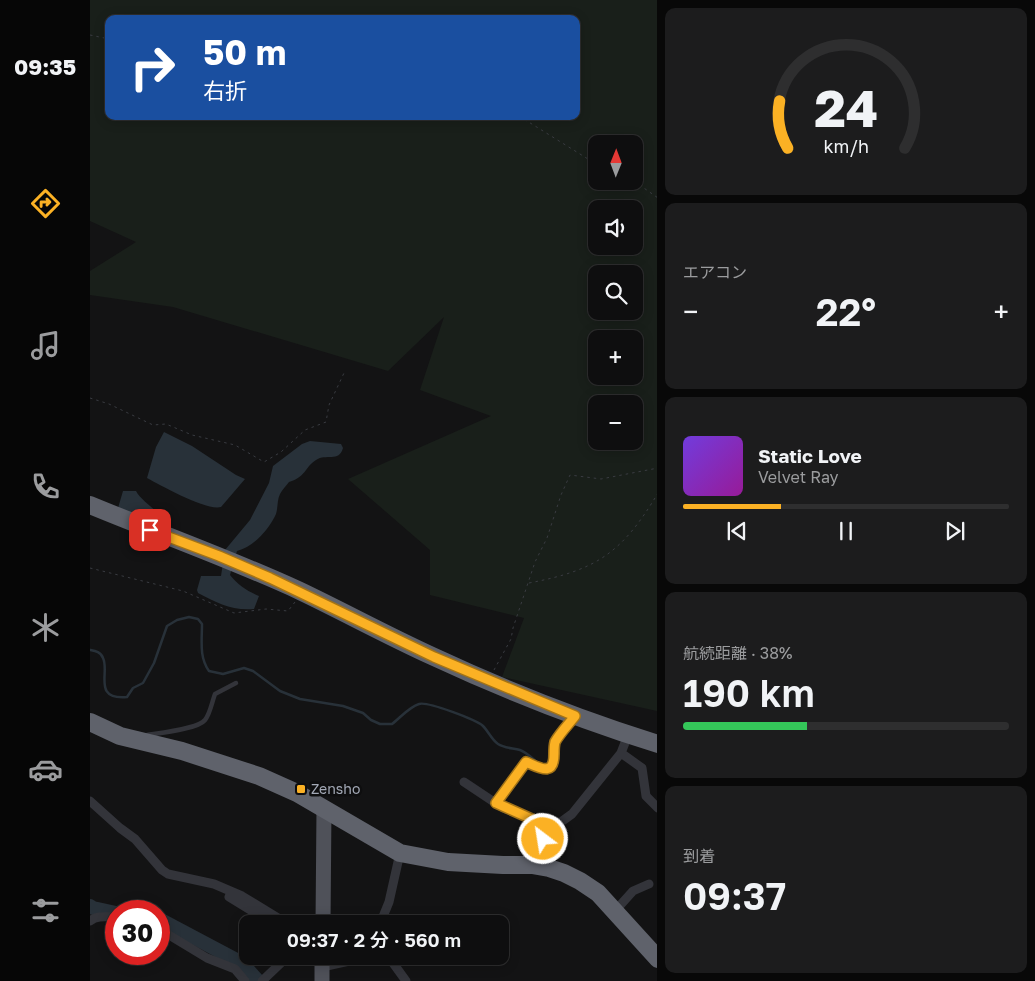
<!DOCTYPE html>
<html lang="ja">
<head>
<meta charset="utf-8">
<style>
  body { margin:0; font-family:"Golos Text","Noto Sans JP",sans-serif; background:#1c1c1d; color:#f1f3f6; height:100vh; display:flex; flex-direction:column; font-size:19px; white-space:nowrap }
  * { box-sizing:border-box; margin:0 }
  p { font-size:16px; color:#9b9c9e }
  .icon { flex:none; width:28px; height:28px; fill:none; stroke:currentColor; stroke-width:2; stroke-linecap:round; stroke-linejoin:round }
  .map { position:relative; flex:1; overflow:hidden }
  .panel { display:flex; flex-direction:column; gap:8px; padding:8px; background:#080808; width:378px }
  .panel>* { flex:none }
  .hud { position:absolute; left:15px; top:15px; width:475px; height:105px; border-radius:10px; box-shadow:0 2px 12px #0003,0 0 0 1px #2e2e2f; background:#1a4fa0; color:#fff; overflow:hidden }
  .needle { width:32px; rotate:1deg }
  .tools { position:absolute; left:498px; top:135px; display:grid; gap:10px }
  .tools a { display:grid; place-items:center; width:55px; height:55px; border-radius:10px; background:#0e0e0f; box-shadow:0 2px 12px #0003,0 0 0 1px #2e2e2f; font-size:25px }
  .speed { position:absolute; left:15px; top:900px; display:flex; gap:10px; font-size:25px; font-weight:700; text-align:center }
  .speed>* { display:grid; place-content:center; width:65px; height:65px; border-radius:50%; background:#0e0e0f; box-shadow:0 2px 12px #0003,0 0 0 1px #2e2e2f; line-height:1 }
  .speed .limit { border:8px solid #d22; background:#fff; color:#111 }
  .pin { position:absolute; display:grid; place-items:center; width:42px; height:42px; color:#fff; margin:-21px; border-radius:10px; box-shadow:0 2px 8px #0006 }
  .me { position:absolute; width:55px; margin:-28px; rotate:329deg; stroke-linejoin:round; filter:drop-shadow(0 0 4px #0008) }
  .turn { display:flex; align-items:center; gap:18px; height:105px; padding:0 15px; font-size:22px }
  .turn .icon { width:65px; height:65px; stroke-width:2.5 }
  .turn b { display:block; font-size:35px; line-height:42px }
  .big { font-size:38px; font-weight:600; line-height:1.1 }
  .panel .widget { flex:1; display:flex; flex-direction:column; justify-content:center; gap:8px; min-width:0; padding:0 18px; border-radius:10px; background:#1c1c1d }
  .panel .dial { align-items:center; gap:0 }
  .dial svg { height:130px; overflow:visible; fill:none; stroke:#2e2e2f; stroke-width:7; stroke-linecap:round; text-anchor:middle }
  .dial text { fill:#f1f3f6; stroke:none }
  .song { display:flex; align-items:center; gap:15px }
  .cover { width:60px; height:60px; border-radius:8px; background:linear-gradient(135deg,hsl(260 70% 55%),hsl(300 70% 35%)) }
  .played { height:5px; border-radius:2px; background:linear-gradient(90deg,#fbb124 30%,#2e2e2f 30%) }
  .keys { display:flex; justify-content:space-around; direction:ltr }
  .heat { display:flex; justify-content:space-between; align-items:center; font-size:28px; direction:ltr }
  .charge { height:8px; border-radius:4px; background:linear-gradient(90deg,#34c759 38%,#2e2e2f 0) }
  .trip { position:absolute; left:149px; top:915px; width:270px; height:50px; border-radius:10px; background:#0e0e0f; box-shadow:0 2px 12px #0003,0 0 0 1px #2e2e2f; font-weight:600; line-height:50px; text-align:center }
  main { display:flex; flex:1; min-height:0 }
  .menu { display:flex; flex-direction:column; width:90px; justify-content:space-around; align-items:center; background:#060606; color:#9b9c9e }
  .menu .icon { width:35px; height:35px }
  .menu .current { color:#fbb124 }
  .menu b { font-size:22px; color:#f1f3f6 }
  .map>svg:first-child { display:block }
  .green { fill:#191f1a; fill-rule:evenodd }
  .water { fill:#283139 }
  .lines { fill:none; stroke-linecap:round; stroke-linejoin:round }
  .stream { stroke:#283139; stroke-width:2.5 }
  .river { stroke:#283139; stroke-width:14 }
  .path { stroke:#393b41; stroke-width:1; stroke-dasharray:2.5 4; stroke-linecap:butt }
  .lane { stroke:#33343a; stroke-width:4.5 }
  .street { stroke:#33343a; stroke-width:9 }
  .primary { stroke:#4f5159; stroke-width:15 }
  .highway { stroke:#5f626b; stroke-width:18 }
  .route-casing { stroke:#a37317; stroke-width:12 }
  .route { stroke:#fbb124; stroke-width:9 }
  .poi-dot { fill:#fbb124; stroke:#0e0e0f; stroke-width:2 }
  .labels { text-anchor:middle; stroke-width:5; stroke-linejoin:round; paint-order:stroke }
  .poi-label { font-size:14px; fill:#a3a9b6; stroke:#0e0e0f; text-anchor:start }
</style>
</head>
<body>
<main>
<nav class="menu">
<b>09:35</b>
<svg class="icon current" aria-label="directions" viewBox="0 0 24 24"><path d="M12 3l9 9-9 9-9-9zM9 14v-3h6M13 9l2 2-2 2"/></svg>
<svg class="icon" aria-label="music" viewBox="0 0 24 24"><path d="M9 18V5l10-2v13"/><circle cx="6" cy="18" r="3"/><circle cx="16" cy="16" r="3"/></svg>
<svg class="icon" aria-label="phone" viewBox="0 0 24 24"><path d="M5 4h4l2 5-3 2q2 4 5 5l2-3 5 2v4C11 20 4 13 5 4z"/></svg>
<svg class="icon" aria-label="climate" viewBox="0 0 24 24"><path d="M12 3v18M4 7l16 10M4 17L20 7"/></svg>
<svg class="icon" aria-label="car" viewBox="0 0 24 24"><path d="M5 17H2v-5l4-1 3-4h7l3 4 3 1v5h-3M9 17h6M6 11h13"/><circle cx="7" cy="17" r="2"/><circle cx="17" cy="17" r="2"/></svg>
<svg class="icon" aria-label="filters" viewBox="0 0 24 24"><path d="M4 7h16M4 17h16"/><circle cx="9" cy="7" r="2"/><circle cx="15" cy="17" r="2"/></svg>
</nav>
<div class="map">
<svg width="568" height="981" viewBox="0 0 568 981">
  <rect width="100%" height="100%" fill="#131314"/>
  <path class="green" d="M0,0H567V711L412,677L434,618L340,595V550L258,479L401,416L330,390L354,317L298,371L83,307L0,295V271L46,242L0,221ZM19,19H486V116H19ZM506,144H544V181H506ZM506,209H544V246H506ZM506,274H544V311H506ZM506,339H544V376H506ZM506,404H544V441H506Z"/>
  <path class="water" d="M74,432L102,446L146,475L155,479L131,507C116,511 72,486 57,478L66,447Z
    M220,441L251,444L253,448C249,463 236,453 226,460C214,468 216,477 199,482C196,486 192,490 190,494C187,500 188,508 186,514C179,529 164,547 147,551L140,575C148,585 157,591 169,596L164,609C142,611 127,603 108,593L107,590L111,576H131L135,550L160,520L179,483L183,466L212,444Z
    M33,491H46C53,504 73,511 74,527L28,508Z"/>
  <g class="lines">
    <path class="stream" d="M0,650C5,651 11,652 13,658C20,672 2,700 37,697L43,688L53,683L64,663L77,626L87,620L99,617L108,619L112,624C112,641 109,657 119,671L133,674L154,668L163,671L190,691L210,699L253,706L273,713L281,720L290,724H302C310,718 319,707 329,704C337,701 387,720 393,726C398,731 402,740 408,744C414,748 422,748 430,750C436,752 443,759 448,763"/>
    <path class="river" d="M0,906L3,908L26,913
      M69,919L152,963L168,981"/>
    <path class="path" d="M0,35L19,39
      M429,116L506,164
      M544,181L568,198
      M0,398L19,404L63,425L76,424L102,435L145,445L174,462L191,452L215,430L236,422L239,405L254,373
      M0,568L93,591L144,613L176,609L198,611L205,602
      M439,583C507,570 532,553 568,493
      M404,670L421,639L423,628L445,562L457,538L471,495L480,475L511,479L568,468"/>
    <path class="lane" d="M57,735C70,733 108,729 115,720C120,714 122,702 125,694L146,683"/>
    <path class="street" d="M531,753L552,768L556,796L568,808
      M374,782L413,808L445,820L449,824L456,844L461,845L464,841V827L482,814L531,753L538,735
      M0,801L30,828L45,839L72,870L78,874L124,884L152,896L198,924
      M406,803L436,762C450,768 464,777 464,754C464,750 464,746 465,742C470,733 479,724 485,716
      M141,892L139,897L183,924
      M525,911L543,891L559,884
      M0,921C7,915 17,917 26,917
      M290,924L299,902L310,853
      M69,929L117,958L145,969L155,981
      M298,956L316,981
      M232,967L282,956
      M172,981L193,961L196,956"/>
    <path class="primary" d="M233,924L234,808
      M232,981V956"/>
    <path class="highway" d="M0,505C70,534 141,559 210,591C254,612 298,636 342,656C415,690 491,720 568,744
      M0,722L30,736L92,751L169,776L207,793L310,853L358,862L413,865H442L459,868L474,873L490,881L508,893L568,959"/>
  </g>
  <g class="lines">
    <g class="route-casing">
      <path id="route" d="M60,530L129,556L180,578L344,657L485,716C479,724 470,733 465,742C464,746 464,750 464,754C464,777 450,768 436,762L406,803L444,820L449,824L453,839"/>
    </g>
    <use href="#route" class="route"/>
  </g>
  <rect class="poi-dot" x="206" y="784" width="10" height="10" rx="2.5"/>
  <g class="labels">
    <g class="poi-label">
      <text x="221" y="794">Zensho</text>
    </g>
  </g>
</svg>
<div class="tools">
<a><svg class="needle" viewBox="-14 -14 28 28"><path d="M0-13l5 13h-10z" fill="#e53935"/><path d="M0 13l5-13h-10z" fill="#9b9c9e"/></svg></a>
<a><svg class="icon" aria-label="sound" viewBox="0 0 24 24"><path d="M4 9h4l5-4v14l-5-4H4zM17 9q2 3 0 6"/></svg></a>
<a><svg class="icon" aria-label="search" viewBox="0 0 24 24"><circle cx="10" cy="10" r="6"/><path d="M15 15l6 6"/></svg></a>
<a>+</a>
<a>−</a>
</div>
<div class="speed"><div class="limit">30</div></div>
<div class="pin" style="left:60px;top:530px;background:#d93025"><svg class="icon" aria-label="arrive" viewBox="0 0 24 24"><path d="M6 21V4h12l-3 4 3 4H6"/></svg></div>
<svg class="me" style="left:453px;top:839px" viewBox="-20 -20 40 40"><circle r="17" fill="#fbb124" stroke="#fff" stroke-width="3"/><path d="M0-11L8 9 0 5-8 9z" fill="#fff"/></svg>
<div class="trip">09:37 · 2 分 · 560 m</div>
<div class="hud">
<div class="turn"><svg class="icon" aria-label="right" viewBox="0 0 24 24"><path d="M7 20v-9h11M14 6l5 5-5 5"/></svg><div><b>50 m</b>右折</div></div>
</div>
</div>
<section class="panel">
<div class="widget dial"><svg viewBox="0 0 100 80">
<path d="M14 69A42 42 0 1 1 86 69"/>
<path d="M14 69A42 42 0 0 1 9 40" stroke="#fbb124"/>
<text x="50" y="56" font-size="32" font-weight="700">24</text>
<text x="50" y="72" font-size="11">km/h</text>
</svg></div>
<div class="widget"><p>エアコン</p>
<div class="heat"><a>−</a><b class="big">22°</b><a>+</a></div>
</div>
<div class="widget">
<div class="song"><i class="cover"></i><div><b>Static Love</b><p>Velvet Ray</p></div></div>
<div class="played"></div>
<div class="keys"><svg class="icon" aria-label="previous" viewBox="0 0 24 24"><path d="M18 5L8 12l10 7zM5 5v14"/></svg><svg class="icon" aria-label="pause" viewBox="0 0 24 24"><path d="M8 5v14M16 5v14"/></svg><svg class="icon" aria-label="next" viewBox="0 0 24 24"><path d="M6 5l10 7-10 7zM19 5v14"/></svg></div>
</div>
<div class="widget"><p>航続距離 · 38%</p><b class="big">190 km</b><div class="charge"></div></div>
<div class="widget"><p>到着</p><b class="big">09:37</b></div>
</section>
</main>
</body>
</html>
